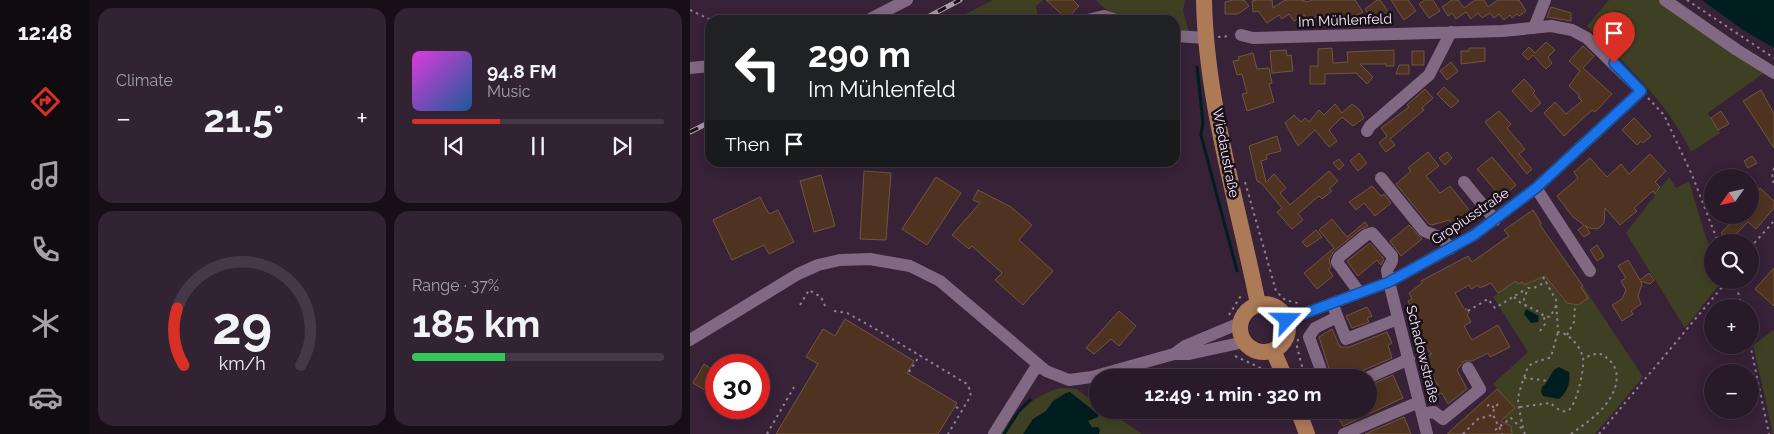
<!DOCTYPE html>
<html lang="en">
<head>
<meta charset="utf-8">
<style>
  body { margin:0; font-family:Raleway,sans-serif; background:#312332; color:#f1f3f6; height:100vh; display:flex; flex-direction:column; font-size:19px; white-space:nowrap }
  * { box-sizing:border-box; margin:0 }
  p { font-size:16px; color:#a5a1a8 }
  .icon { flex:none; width:28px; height:28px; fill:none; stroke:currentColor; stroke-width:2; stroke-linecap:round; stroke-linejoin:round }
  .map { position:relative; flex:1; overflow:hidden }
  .panel { display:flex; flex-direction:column; gap:8px; padding:8px; background:#170e17; width:600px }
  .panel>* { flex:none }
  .hud { position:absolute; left:15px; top:15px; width:475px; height:152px; border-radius:15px; box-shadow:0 2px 12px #0003,0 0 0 1px #453847; background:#202124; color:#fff; overflow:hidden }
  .needle { width:32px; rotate:236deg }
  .controls { position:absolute; left:1014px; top:169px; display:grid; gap:10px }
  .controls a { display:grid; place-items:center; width:55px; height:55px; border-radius:50%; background:#291a2a; box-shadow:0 2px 12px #0003,0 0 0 1px #453847; font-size:25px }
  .speed { position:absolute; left:15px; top:354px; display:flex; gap:10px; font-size:25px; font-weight:700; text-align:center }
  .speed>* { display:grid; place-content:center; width:65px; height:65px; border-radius:50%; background:#291a2a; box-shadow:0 2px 12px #0003,0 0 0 1px #453847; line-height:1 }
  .speed .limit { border:8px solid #d22; background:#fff; color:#111 }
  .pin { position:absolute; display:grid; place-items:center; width:42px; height:42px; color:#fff; margin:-51px -21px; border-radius:50% 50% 50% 0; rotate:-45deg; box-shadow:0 0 5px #0007 }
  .pin .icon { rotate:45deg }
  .me { position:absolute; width:55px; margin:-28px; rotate:67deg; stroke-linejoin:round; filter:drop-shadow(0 0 4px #0008) }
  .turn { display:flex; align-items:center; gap:18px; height:105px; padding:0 20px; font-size:22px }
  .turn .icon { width:65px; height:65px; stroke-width:2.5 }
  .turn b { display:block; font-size:35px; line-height:42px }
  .then { display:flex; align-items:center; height:48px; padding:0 20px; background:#0003; gap:10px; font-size:19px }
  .big { font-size:38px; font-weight:700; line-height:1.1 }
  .panel .tile { flex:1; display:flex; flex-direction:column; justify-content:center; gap:8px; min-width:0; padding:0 18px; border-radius:15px; background:#312332 }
  .panel .dial { align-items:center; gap:0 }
  .dial svg { height:130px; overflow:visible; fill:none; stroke:#453847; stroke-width:7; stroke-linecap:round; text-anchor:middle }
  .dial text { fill:#f1f3f6; stroke:none }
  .song { display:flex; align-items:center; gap:15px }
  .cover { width:60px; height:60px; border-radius:8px; background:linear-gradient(135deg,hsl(300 70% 55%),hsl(210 70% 35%)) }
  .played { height:5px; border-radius:2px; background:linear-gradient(90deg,#d93025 35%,#453847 35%) }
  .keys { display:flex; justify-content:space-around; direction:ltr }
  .heat { display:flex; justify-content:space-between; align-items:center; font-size:28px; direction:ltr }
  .charge { height:8px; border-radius:4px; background:linear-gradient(90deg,#34c759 37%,#453847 0) }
  .panel .tiles { flex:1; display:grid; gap:8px; grid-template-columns:repeat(2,1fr) }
  .trip { position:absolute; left:399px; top:369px; width:288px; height:50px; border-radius:25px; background:#291a2a; box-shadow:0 2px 12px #0003,0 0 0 1px #453847; font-weight:700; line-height:50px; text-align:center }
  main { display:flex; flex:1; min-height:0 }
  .tabs { display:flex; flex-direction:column; width:90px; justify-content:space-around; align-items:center; background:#100a11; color:#a5a1a8 }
  .tabs .icon { width:35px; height:35px }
  .tabs .active { color:#d93025 }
  .tabs b { font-size:22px; color:#f1f3f6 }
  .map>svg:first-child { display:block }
  .green { fill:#3f4023 }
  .water { fill:#001d1f }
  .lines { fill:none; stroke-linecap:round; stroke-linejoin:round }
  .stream { stroke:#001d1f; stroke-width:3 }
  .building { fill:#4e3420; stroke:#715540 }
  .path { stroke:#917f92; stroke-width:2; stroke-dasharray:2.5 4; stroke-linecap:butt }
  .minor { stroke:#826983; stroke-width:12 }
  .major { stroke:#ad7a58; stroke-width:16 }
  .rail-casing { stroke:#ac9aac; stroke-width:5 }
  .rail { stroke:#190f19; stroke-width:3; stroke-dasharray:9; stroke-linecap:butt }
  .route-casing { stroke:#114b97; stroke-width:12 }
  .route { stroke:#1a73e8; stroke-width:9 }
  .labels { text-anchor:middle; stroke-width:5; stroke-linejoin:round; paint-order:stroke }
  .street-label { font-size:14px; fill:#f9eaf9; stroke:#190f19 }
</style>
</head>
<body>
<main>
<nav class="tabs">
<b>12:48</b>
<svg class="icon active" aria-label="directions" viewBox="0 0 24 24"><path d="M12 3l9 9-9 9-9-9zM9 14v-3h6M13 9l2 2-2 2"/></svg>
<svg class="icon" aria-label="music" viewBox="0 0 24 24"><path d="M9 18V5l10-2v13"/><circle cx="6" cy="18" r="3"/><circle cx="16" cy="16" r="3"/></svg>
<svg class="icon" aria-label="phone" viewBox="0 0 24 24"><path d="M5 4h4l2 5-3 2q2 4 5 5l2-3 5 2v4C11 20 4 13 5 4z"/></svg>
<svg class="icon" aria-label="climate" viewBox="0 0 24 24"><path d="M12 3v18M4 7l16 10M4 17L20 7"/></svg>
<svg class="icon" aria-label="car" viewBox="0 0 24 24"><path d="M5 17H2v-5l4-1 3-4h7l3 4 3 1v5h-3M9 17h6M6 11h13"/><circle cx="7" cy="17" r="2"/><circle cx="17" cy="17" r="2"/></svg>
</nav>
<section class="panel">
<div class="tiles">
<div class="tile"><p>Climate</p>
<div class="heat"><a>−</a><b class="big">21.5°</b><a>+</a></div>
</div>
<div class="tile">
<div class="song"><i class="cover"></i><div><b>94.8 FM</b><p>Music</p></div></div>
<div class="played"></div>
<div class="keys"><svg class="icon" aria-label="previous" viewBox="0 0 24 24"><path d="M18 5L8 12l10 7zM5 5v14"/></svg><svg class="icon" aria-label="pause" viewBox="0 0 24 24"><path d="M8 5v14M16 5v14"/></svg><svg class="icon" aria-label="next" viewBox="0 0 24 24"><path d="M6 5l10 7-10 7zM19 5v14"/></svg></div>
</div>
<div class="tile dial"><svg viewBox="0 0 100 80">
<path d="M14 69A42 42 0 1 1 86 69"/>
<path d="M14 69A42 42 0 0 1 10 34" stroke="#d93025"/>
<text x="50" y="56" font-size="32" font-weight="700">29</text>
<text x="50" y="72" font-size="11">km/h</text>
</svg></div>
<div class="tile"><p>Range · 37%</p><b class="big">185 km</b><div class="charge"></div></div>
</div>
</section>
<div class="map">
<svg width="1084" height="434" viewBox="0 0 1084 434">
  <rect width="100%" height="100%" fill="#372238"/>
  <path class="green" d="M303,0H353L346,6L349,20H264Z
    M406,0H495L493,11L499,32L485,33V20C458,20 425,23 406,0Z
    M919,0H969L1074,73L1018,113L1030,133L1001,152C977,101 936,65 897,26Z
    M979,177L986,188L999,181L1016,238L1022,251V280H1033L995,328L936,233Z
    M855,276L873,300L893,286L953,377L905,434H822L821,426L813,419L825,408L803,384L838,352L803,297L826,281L828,284L832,282L838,284Z
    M1084,330V434H1083L1063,345Z
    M370,388L386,389L407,404L408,410H417L452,434H311C328,411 343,396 370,388Z"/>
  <path class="water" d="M1012,0H1084V48L1053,30Z
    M836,309L849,316L848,322L841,323L834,314Z
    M869,367L879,372C881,382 877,393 869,399L853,396L851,392L852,387C860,382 859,371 869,367Z
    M380,392L409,415L408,417L398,421L402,427H408L410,430L409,434H333L343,419L356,411L363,401L376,393Z"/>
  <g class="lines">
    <path class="stream" d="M507,67L513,122L511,135L547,271
      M314,434L329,411L340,400"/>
  </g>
  <path class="building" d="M356,0H383L389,6L377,19Z
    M543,0H554L559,6L548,14H535V2Z
    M568,0H582L583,8L595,0H612L618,2L621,0H665L673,12L656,20L642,21L630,15L618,21L614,15L604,21L599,14L592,19L589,15L577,23L568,11L563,12L562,1Z
    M687,0H690L699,13L688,20L687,17L683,20L675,9Z
    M701,0H718L726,11L714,20Z
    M735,0H743L750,11L739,18L729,4Z
    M762,0H768L774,8L785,0H794L798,7L808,0H829L836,11L829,16L827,14L822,18L820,15L814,20L809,14L804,18L800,13L792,18L788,13L781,19L776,12L766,19L762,13L758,16L752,7Z
    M861,7L881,13V21L857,17Z
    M856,42L865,50L858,57L862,63L856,69L843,55L838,60L832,54L839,47L845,53Z
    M893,46L904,56L893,68L922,94L905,112L902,110L874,136L854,113L865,102L876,114L892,101L888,97L890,96L879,86L890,71L879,61Z
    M642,48L643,63L658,62L657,52L704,50V66H696V64H670L683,77L677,84L666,73L635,74V84H620V66H628V49Z
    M779,48H795V61L771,64V51H779Z
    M596,50L597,56L601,55L603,71L582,73L580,51Z
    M722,51H734V65H722Z
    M563,53L567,69L579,68L582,83L579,84L584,102L557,111L552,94L557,93L552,74L547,75L543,61L549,60L548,57Z
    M761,62L768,71L757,80L750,71Z
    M709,65H719V74H706Z
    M834,79L845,91L843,93L851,103L841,112L822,91Z
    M754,87L769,101L761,108L747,94Z
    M735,89L743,98L732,108L734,110L700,139L705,145L696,152L689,143L697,136L691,128L719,107L717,105Z
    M1071,90L1084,114V148L1053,101Z
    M645,104L652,113L662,104L669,109L674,118L663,126L652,117L639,130L647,141L639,147L625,130L608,146L595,123L604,115L611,122L615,118L619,122L629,110L634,115Z
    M809,111L821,124L817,128L835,149L829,154L842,169L837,174L795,122Z
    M1031,111L1039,124L1028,130L1021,118Z
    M944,118L961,136L953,143L951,141L947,145L932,130Z
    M587,136L591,151L576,155L577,159L571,161L576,182L584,174L596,188L590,193L600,205L639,171L648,181L639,189L642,191L632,199L629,196L608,214L613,220L602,229L587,212L592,208L572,184L567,181L559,146Z
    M738,152L749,166L736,176L750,193L760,186L783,215L766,229L759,220L742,225L739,224L706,184L721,171L718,168Z
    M757,152L762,158L755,165L749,158Z
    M669,153L677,163L668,171L660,161Z
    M960,154L976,171L965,182L970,187L965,194L963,191L944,208L947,211L930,225L915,208L914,223L908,229L899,228L895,225L900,233L894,237L888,230L894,225L883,217L867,196L888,178L884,172L900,158L917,177L931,164L939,174Z
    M1062,156L1067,163L1058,168L1054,161Z
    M802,157L826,185L812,198L787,169Z
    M649,159L654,165L649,170L643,163Z
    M174,171L201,173L196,240L170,239Z
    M131,175L145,226L124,232L110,181Z
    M246,177L271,193L237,245L212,229Z
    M682,186L691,196L694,194L701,203L685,216L674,203L666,210L659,202Z
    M1070,188L1084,201V208L1066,229L1058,222L1039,241L1031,233L1048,215H1060V199Z
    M288,190L321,207L342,225L329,240L363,271L333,305L305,280L312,273L282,246L279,249L262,235L290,203L283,200Z
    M70,197L79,214L88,210L104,242L79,254L74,245L42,260L23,220Z
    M843,210L851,223L850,225L893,286L891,287L898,298L888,305L877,303L855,276L834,285L832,282L828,284L826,281L808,293L801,283L790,288L788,285L781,289L779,285L765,293L774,309H777L779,313L777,315L781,322L774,326L782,340L808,325L820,347L800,357L798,353L782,361H774L767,370L777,389L758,404L752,393L747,395L743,389L748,386L733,358L742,354L726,340L727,326L723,320L726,318L718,301L722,299L719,293L732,283L731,281L778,256L782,262L819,236L814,230Z
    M642,219L657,237L675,222L678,226L671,229L644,251L639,259L641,267L638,269L643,276L627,289L614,273L644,248L629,230Z
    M719,225L732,239L711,256L700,241Z
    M626,230L632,237L617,247L612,242Z
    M680,243L694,259L691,265L687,260L668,276L657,261Z
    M907,245L914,256L907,261L900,250Z
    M938,260L950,280L959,273L964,280L960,284L950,281L952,284L948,296L951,304L941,311L943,314L932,321L922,305L932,299L936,290L931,281L936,278L928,266Z
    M1084,268V306L1065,289Z
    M677,307L682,316L677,318L679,322L662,328L656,316Z
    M429,311L446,326L429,346L421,339L404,354L396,348Z
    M155,319L224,361L217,373L267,403L248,434H86L128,364L116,357L133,329L145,336Z
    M642,329L650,347H659L697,332L702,343L698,345L702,358L655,378H642L629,337Z
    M14,364L26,372V397L3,383Z
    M703,375L713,398L653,426L645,410H678V386Z
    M807,389L825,408L811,421L821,426L822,434H757Z
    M714,417L721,434H675Z"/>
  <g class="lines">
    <path class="path" d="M997,0L1084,58
      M0,10L21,20
      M528,37L541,36
      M958,98L974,115L1002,175L1028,242
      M1084,168L1082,178L1084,184
      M555,182L586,291L595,300L608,303
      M1060,248L1084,221
      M853,277L856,282
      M1045,280L1052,308
      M824,297C833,307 844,307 854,316L860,317L867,304
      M110,305L119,290L131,297L135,306
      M144,311L157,313L184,328L277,384L281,392L280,397L258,434
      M778,311L798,299L805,308L836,289
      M539,315L552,294
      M850,331L855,324L854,316
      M877,335L884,322L885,305
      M608,339L607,347L615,378
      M1060,344L1079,434
      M545,356L577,371
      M219,372L230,355
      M834,378L859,381
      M808,404C797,415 809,422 812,434
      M797,406L800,404L804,408
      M266,407L272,410
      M830,407L860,403C865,406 870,413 877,411C886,409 895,367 893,358C891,347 879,333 868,332L866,300L856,282L844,288H838L834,299L837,309
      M805,430L821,418L833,430
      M77,434L104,387
      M773,434L788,419L802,415
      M835,434C833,430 828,405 828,399C828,395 836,369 839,366C846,360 853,361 861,357L868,332
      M881,434C890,427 900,421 909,412C927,395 938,365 908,353L893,358
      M909,434L1038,280"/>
    <path class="minor" d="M975,0L1047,50L1084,73
      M178,20L217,0
      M397,20L414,16L426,20
      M844,28L855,0
      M551,35L563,38L813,31L861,26L882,30L897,38L951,91L846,188L784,235L699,282L597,320
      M485,36L517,38
      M0,68L20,66
      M677,131L680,126L739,75L761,32
      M691,178L734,231L752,238L760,249
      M774,182L805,220
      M846,188L900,271
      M669,292L647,262L649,257L676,235L682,233L702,256V261L697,270L699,282L737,434
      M642,303L656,339L708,319
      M0,340L108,274L128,265L150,260L180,259L220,266L250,281L356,371L379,380L402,377L484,354H499L554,342
      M484,354L495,346L550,323
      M634,378L619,337L625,328L647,317
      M677,378L719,359
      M732,414L744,412L753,419L790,389L778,368
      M304,434L348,364
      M654,434L729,402"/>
    <path class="major" d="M514,0C516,103 548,204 568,304
      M550 328a24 24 0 1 1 48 0a24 24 0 1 1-48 0Z
      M583,350L595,378
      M608,410L617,434"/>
    <g class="rail-casing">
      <path id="rail" d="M232,20L270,0
        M0,132L20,122"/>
    </g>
    <use href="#rail" class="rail"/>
  </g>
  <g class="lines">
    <g class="route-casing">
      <path id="route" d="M597,320L699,282L784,235L846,188L951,91L924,63"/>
    </g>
    <use href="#route" class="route"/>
  </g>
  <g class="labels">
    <g class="street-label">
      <text transform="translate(655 20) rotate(-2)" y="5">Im Mühlenfeld</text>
      <text transform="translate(536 153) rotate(79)" y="5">Wiedaustraße</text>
      <text transform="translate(780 216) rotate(-34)" y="5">Gropiusstraße</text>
      <text transform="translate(733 354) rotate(76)" y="5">Schadowstraße</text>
    </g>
  </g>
</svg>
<div class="controls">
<a><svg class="needle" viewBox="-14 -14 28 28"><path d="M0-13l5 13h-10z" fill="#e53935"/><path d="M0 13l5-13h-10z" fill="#a5a1a8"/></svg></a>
<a><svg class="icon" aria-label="search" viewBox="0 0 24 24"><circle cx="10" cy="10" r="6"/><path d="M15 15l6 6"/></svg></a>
<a>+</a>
<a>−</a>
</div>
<div class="speed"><div class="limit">30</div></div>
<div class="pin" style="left:924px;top:63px;background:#d93025"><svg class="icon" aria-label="arrive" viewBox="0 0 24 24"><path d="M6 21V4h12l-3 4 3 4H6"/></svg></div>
<svg class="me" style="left:597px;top:320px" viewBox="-20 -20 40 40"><path d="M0-17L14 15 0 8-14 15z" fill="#1a73e8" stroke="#fff" stroke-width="4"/></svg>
<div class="trip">12:49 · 1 min · 320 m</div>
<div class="hud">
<div class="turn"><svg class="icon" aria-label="left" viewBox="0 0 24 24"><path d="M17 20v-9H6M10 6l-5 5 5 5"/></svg><div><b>290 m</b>Im Mühlenfeld</div></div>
<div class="then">Then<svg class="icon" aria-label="arrive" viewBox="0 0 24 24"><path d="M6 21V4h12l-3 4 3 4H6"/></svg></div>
</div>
</div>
</main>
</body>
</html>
